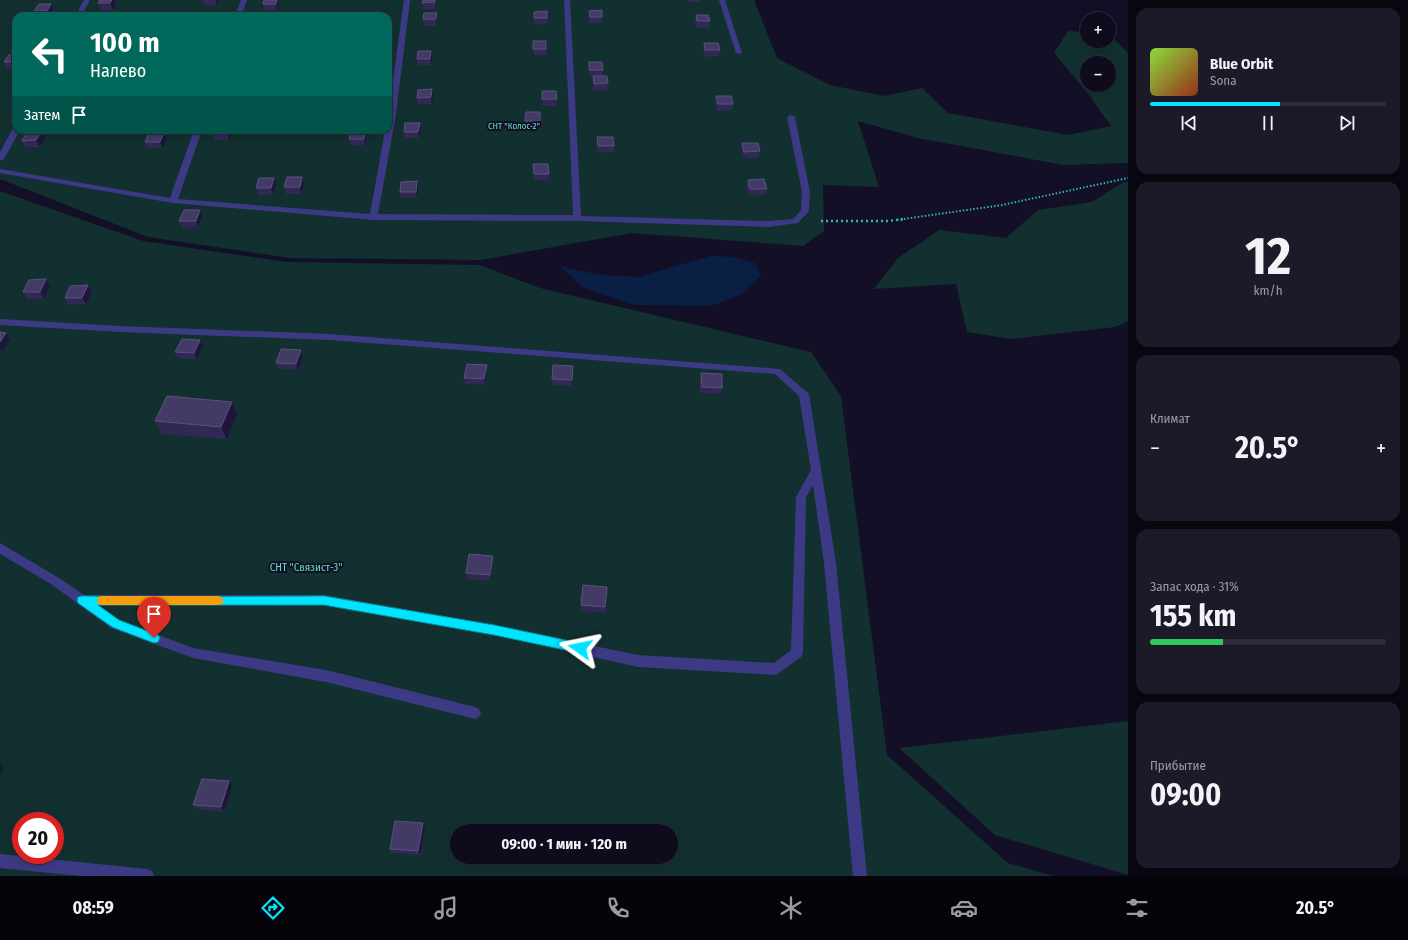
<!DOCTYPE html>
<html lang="ru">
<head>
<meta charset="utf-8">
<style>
  body { margin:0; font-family:"Fira Sans Condensed",sans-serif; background:#1c1929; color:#f1f3f6; height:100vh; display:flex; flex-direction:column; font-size:15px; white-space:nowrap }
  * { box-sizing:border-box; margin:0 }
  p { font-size:13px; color:#9b9ba3 }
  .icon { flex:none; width:22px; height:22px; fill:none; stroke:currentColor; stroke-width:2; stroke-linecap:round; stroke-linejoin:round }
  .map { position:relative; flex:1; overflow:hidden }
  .sheet { display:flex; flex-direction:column; gap:8px; padding:8px; background:#08060f; width:280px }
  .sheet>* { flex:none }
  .guide { position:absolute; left:12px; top:12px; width:380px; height:122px; border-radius:12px; box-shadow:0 2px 10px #0003,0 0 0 1px #2e2b3b; background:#00695c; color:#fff; overflow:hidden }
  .buttons { position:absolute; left:1080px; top:12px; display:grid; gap:8px }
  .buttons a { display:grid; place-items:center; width:36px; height:36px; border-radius:50%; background:#0e0b1c; box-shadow:0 2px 10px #0003,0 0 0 1px #2e2b3b; font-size:20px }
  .speed { position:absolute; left:12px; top:812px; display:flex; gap:8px; font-size:20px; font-weight:700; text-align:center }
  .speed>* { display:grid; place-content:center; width:52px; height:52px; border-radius:50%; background:#0e0b1c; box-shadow:0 2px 10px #0003,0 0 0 1px #2e2b3b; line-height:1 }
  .speed .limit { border:6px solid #d22; background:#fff; color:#111 }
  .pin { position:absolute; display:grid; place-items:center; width:34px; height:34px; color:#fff; margin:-41px -17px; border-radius:50% 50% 50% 0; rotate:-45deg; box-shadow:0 0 4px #0007 }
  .pin .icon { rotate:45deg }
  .me { position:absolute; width:44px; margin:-22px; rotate:282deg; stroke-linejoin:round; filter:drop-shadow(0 0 3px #0008) }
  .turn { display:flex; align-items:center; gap:14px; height:84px; padding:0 12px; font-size:18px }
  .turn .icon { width:52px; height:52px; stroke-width:2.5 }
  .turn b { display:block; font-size:28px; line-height:34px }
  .then { display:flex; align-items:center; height:38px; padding:0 12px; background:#0003; gap:8px; font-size:15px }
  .big { font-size:30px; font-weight:700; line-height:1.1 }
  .sheet .widget { flex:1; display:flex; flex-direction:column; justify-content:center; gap:6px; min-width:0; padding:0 14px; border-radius:12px; background:#1c1929 }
  .sheet .dial { align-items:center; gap:0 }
  .dial b { font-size:52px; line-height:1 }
  .song { display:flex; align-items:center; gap:12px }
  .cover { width:48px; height:48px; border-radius:6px; background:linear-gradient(135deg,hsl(90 70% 55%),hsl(10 70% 35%)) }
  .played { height:4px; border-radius:2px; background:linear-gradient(90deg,#00e5ff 55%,#2e2b3b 55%) }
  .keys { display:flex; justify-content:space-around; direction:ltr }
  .heat { display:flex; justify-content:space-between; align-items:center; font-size:22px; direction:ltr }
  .charge { height:6px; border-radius:3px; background:linear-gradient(90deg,#34c759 31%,#2e2b3b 0) }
  .trip { position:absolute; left:450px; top:824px; width:228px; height:40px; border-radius:20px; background:#0e0b1c; box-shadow:0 2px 10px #0003,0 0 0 1px #2e2b3b; font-weight:700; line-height:40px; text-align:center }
  .menu { display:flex; height:64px; justify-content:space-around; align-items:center; background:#06040b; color:#9b9ba3 }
  .menu .icon { width:28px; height:28px }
  .menu .selected { color:#00e5ff }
  .menu b { font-size:18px; color:#f1f3f6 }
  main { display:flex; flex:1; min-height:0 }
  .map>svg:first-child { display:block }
  .green { fill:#12302f; fill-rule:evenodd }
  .water { fill:#0a1f44 }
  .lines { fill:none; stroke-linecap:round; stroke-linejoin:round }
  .path-far1 { stroke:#2fb8b0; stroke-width:2; stroke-dasharray:1.5 2; stroke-linecap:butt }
  .path { stroke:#2fb8b0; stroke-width:2.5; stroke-dasharray:2 3; stroke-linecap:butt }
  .minor { fill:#3d3a85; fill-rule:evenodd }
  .wall { fill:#312854 }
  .shaded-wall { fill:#1d163a }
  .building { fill:#433a66; stroke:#5a527e }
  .route { fill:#00e5ff; stroke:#0095a6 }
  .slow { fill:#f59e0b }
  .labels { text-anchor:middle; stroke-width:4; stroke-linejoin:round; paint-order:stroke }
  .far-park-label { font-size:9px; fill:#5fe0c0; stroke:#130f26 }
  .park-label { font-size:11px; fill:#5fe0c0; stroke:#130f26 }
</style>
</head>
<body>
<main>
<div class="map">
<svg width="1128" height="876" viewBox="0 0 1128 876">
  <rect width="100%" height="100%" fill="#130f26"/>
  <path class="green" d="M0,0H754L777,58L830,85L884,96L922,88L948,113L1068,135L1111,126L1089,95L1054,53L1068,31L1087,32V41H1109V34L1128,53V163L1063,165L918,138L858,121L879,187L823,185L824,231L803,246L632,233L480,260L290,258L148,237L0,179ZM16,16H388V130H16ZM1087,63H1109V85H1087Z
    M1124,182H1128V321L1115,327L1011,339L967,332L956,284L874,289L898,258L939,230L1006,238L1038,210L1092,202Z
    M0,191L143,241L287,262L480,265L540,288L811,352L841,396L887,755L1008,863L1053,876H0ZM21,821H55V855H21ZM457,831H671V857H457Z
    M1128,721V875L995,835L899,748Z"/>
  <path class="water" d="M711,256L734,257L755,263L761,276L742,294L711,306L634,305L582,287L560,266L600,275L638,277Z"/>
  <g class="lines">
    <path class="path-far1" d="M897,220L1002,205L1128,178"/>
    <path class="path" d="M821,221H888L904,219"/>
    <path class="minor" d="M84,0H90L81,16H75Z
      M241,0H247L241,16H235Z
      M404,0H410L396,114L378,214L573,215L564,0H570L581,216L768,221L793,219L801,210L802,192L787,117L791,115L795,117L810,192L809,211L798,223L768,227L577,221L374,220L173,203L0,173V169L170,198L194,130H202L178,199L370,214L385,130H388V116Z
      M719,0H725L742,53L741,54L736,53Z
      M13,128H16V130H20L4,159L0,161V152Z
      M0,319L120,326L330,334L780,369L809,394L836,563L867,876H853L824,563L813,485L806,497L803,653L801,657L776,675L638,667L494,635L324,605H98L119,620L193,648L326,670L475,707L479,709L481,713L479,717L475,719L326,682L193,658L111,628L51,584L0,554V543L59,578L84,595H324L494,625L638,655L774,663L791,650L796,497L811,470L799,396L775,374L330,340L120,332L0,325Z
      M0,854L147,869L152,871L154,876H80L0,868Z"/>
  </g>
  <path class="wall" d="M203,0H219L217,5H204Z
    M423,0H436V9H423Z
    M688,0H701V2H688Z
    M98,3H116L113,10H100Z
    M279,3L277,10H264L263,4Z
    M51,4L54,10L50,16H36L34,11Z
    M547,11V24L534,25V12Z
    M589,11L602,17V23H589Z
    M696,15L710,21L709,28H696L695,21Z
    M423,19H437V26H424Z
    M533,41H546L547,55H534Z
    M704,43L720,50L719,56L705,57L703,50Z
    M431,51L432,58L431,65H418L417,59Z
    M16,55V69H7L4,62Z
    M589,62L603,70L602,76L608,83L607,90H593V76H589Z
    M432,89L433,96L432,104H418L417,98Z
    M542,91H556L557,106H542Z
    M716,96L733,104L732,110L717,111L715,103Z
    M540,112V128H525V121Z
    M421,129L419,138H405L404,132Z
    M366,130L367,136L365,145L351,146L349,139Z
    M233,131L229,140H215L213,133Z
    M164,132L167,139L162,148H148L145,142Z
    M597,137L614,146V152L598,153L597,144Z
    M45,138L40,147H25L22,141Z
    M742,143L760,151L759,158H743L741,149Z
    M533,164H548L549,180H534Z
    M302,177L304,184L301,194H286L284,187Z
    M274,178L276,185L273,195H258L256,188Z
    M748,180L767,189L765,195L749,196L746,186Z
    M417,181L418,188L417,198H401L400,192Z
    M202,217L198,227L182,228L179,221Z
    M46,279L50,286L44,299H27L23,292Z
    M88,285L92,292L86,304L68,305L65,298Z
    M203,346L197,360L178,358L175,352Z
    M301,350L303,357L298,370L278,369L276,363Z
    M487,365V372L485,385L465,384L464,378Z
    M573,373L572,386L552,385V379Z
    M701,373L722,388L721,394L700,393V379Z
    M237,414L227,439L161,434L155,421Z
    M493,562L490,581L467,579L466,573Z
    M607,587L605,613L581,611V605Z
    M232,786L224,812L197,809L193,805Z
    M425,827L420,855L391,853L390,849Z"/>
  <path class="shaded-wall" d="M112,0H115L116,3L113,10L110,3Z
    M215,0H219L217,5Z
    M277,0H278L279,3L277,10L276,4Z
    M435,0H436V9Z
    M51,4L54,10L50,16H49L47,11Z
    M437,13V26L436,19Z
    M431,51L432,58L431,65L430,59Z
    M432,89L433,96L432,104L431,97Z
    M420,123L421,129L419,138L418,132Z
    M229,130H232L233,131L229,140L227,133Z
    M366,130L367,136L365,145L364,139Z
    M42,131L45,138L40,147L36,140Z
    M164,132L167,139L162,148L160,142Z
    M302,177L304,184L301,194L300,187Z
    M274,178L276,185L273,195L271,188Z
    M417,181L418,188L417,198L416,192Z
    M200,210L202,217L198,227L196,221Z
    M46,279L50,286L44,299L40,292Z
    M88,285L92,292L86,304L82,298Z
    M6,333L10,339L2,352L0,349V342Z
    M200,340L203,346L197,360L194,353Z
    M301,350L303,357L298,370L296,364Z
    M487,365V372L485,385L484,379Z
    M573,366V373L572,386V380Z
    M232,402L237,414L227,439L221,427Z
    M493,556V562L490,581V575Z
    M0,763L4,767L0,776Z
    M229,781L232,786L224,812L221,807Z
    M423,823L425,827L420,855L418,851Z"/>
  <path class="building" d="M100,0H112L110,3H98Z
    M264,0H277L276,4H263Z
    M423,0H435V2L422,3Z
    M39,4H51L47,11H34Z
    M602,10V17H590L589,11Z
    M547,11V18H534V12Z
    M424,13H437L436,19H423Z
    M696,15H708L710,21H697Z
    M533,41H546V49H533Z
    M704,43H718L720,50H705Z
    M418,51H431L430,59H417Z
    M9,55H16V62H4Z
    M589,62H602L603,70H589Z
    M593,76H607L608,83L594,84Z
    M432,89L431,97L417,98L418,90Z
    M542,91H556L557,99H542Z
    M716,96H731L733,104H718Z
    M526,112H540V121H525Z
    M405,123H420L418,132H404Z
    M214,130H229L227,133H213Z
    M351,130H366L364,139H349Z
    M42,131L36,140L22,141L27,132Z
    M164,132L160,142H145L149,133Z
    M597,137H613L614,146H598Z
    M742,143H758L760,151L744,152Z
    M533,164H548L549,174H534Z
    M287,177H302L300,187H284Z
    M259,178H274L271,188H256Z
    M764,179L767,189H750L748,180Z
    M417,181L416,192H400L401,182Z
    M184,210H200L196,221H179Z
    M46,279L40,292H23L29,280Z
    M88,285L82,298H65L70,286Z
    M0,332L6,333L0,342Z
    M182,339L200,340L194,353L175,352Z
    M281,349L301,350L296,364L276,363Z
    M467,364L487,365L484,379L464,378Z
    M553,365L573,366L572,380L552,379Z
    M701,373L722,374V388L702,387Z
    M167,396L232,402L221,427L155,421Z
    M469,554L493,556L490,575L466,573Z
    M583,585L607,587L605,607L581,605Z
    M202,779L229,781L221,807L193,805Z
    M395,821L423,823L418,851L390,849Z"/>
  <path class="route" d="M82,596L137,597L324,596L494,625L580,643L584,645L585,648L584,652L580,653L494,635L324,605H98L119,620L158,635L160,638L158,642L154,643L112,627L78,603L77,600L78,597Z"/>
  <path class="slow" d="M102,596H219L222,598L224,601L222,604L219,605H102L98,604L97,601L98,597Z"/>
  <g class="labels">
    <g class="far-park-label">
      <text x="514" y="129">СНТ "Колос-2"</text>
    </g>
    <g class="park-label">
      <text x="306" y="571">СНТ "Связист-3"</text>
    </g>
  </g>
</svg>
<div class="buttons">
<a>+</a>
<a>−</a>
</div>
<div class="speed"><div class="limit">20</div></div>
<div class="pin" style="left:154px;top:638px;background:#d93025"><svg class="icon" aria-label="arrive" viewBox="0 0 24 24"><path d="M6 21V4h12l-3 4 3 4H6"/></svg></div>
<svg class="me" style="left:580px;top:648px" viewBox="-20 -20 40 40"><path d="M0-17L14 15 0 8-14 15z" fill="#00e5ff" stroke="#fff" stroke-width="4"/></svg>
<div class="trip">09:00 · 1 мин · 120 m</div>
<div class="guide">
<div class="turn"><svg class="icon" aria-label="left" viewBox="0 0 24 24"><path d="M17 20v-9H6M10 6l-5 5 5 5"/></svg><div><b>100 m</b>Налево</div></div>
<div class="then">Затем<svg class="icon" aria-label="arrive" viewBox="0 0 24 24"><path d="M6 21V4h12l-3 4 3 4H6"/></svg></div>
</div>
</div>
<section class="sheet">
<div class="widget">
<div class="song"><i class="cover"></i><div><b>Blue Orbit</b><p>Sona</p></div></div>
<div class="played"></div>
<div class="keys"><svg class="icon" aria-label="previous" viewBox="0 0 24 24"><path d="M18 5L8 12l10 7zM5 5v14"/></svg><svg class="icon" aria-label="pause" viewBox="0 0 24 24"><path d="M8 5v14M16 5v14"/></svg><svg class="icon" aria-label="next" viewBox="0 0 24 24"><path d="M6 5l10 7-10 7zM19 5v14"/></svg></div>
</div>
<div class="widget dial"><b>12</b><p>km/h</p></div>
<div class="widget"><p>Климат</p>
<div class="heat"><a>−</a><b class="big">20.5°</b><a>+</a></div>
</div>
<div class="widget"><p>Запас хода · 31%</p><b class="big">155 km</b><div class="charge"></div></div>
<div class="widget"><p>Прибытие</p><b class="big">09:00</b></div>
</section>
</main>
<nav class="menu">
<b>08:59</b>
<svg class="icon selected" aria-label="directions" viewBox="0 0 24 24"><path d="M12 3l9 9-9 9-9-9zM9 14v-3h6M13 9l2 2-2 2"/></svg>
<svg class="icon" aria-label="music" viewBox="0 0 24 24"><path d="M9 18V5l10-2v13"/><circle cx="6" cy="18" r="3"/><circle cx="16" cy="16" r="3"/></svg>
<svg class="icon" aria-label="phone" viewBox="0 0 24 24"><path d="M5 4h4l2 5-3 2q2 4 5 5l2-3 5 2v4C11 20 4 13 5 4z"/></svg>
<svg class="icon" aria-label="climate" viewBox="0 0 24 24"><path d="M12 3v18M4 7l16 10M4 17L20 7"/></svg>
<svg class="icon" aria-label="car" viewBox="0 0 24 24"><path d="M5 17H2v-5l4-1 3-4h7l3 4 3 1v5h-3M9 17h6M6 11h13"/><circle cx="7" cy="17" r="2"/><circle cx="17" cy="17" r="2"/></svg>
<svg class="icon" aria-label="filters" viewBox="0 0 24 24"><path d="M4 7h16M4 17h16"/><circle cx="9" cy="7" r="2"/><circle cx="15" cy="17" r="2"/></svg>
<b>20.5°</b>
</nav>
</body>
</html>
